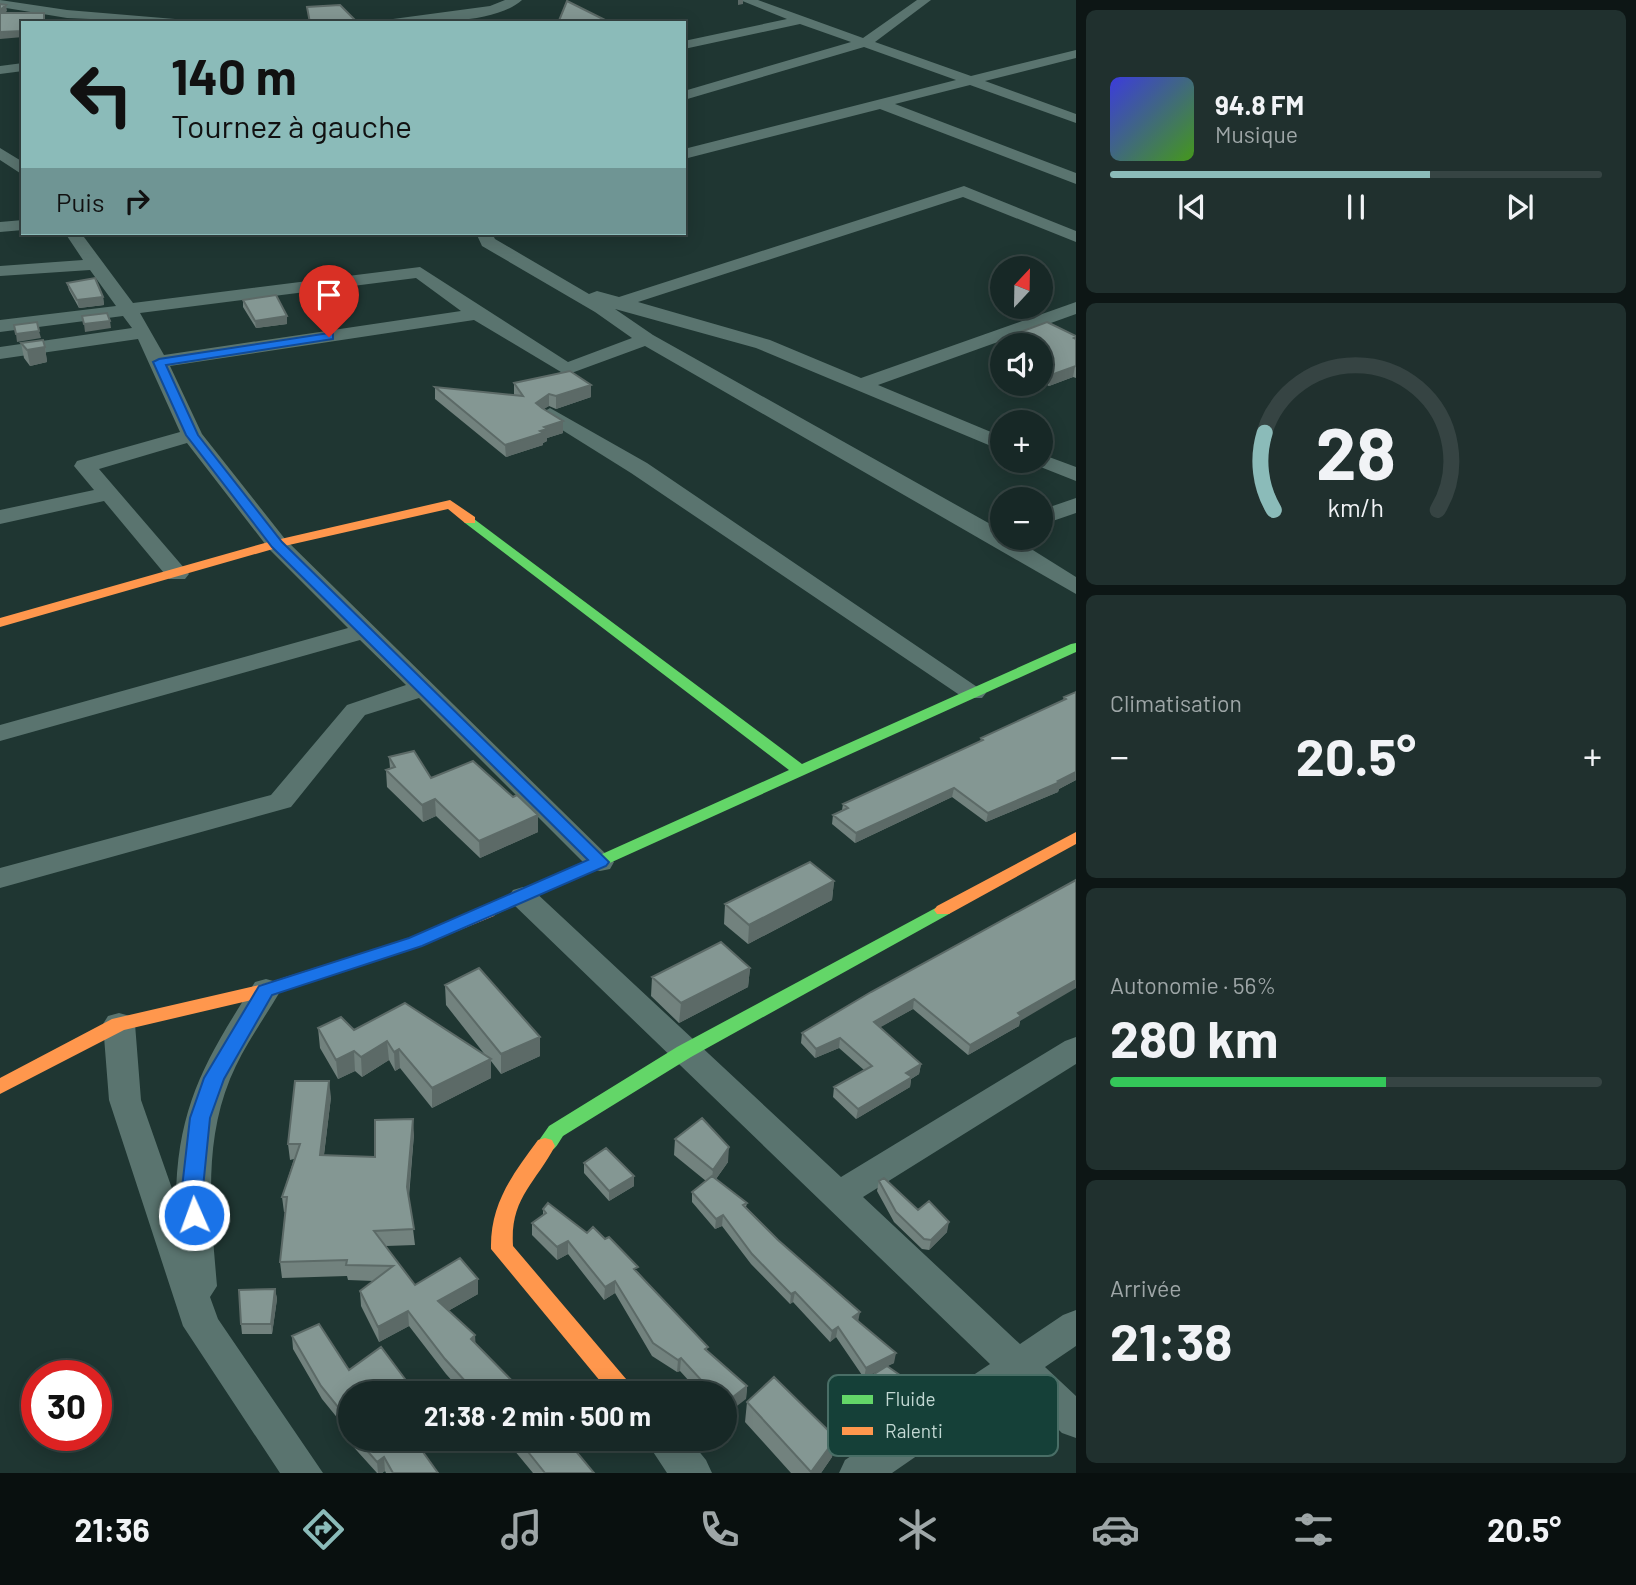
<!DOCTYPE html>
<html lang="fr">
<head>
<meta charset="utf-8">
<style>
  body { margin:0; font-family:Barlow,sans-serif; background:#20302e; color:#f1f3f6; height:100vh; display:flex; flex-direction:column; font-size:26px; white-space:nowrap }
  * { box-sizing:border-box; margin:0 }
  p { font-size:23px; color:#9ea6a7 }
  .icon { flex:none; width:38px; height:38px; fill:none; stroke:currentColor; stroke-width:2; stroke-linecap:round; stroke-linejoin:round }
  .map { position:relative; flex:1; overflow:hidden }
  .panel { display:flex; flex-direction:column; gap:10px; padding:10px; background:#0d1615; width:560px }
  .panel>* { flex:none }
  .guide { position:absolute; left:21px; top:21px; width:665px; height:214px; border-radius:0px; box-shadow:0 4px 18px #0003,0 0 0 2px #364443; background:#8bbbb9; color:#111; overflow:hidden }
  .needle { width:46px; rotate:22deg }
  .fabs { position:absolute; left:990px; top:256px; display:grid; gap:14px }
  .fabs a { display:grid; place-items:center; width:63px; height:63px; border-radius:50%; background:#172826; box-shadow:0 4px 18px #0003,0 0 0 2px #364443; font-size:35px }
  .speed { position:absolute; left:21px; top:1360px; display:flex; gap:14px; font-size:35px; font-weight:700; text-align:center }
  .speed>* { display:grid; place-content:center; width:91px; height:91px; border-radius:50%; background:#172826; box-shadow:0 4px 18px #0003,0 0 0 2px #364443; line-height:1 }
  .speed .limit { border:10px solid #d22; background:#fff; color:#111 }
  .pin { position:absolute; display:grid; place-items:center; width:60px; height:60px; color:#fff; margin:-72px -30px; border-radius:50% 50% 50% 0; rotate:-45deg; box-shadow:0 0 7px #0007 }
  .pin .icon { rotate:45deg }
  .me { position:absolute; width:77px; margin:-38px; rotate:358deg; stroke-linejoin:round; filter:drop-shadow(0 0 5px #0008) }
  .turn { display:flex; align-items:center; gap:24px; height:147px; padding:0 35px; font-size:32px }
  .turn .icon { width:91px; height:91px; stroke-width:2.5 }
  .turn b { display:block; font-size:49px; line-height:60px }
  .then { display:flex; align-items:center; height:66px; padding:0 35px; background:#0003; gap:14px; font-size:26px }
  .big { font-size:52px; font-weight:700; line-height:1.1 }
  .panel .card { flex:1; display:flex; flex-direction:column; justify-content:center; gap:10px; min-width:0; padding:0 24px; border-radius:10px; background:#20302e }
  .panel .dial { align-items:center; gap:0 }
  .dial svg { height:182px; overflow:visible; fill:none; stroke:#364443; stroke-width:7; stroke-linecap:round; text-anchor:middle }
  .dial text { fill:#f1f3f6; stroke:none }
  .song { display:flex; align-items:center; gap:21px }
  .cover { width:84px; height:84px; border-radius:10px; background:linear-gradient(135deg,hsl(240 70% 55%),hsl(100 70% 35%)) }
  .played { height:7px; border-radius:4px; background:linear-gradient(90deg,#8bbbb9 65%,#364443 65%) }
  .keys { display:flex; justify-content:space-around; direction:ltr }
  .heat { display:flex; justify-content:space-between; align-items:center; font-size:38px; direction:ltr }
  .charge { height:10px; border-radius:5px; background:linear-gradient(90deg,#34c759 56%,#364443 0) }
  .trip { position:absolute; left:338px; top:1381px; width:399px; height:70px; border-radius:35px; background:#172826; box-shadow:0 4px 18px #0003,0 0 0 2px #364443; font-weight:700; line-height:70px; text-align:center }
  .tabs { display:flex; height:112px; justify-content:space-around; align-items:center; background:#09100f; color:#9ea6a7 }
  .tabs .icon { width:49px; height:49px }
  .tabs .current { color:#8bbbb9 }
  .tabs b { font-size:32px; color:#f1f3f6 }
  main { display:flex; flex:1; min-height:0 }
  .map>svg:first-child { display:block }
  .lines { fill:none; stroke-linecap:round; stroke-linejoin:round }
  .street { fill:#5a746f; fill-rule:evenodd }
  .fast { fill:#63d668; fill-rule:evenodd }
  .slow { fill:#ff974d; fill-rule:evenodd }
  .wall { fill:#72827e }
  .shaded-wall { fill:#5c6a67 }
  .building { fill:#849793; stroke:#5c6a67; stroke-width:2 }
  .route { fill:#1a73e8; stroke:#114b97; stroke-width:2 }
  .key { fill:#154038; stroke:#496e66; stroke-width:2 }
  .key-label { font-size:19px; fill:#c2d8d3 }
</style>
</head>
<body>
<main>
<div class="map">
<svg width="1076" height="1473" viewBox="0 0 1076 1473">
  <rect width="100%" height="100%" fill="#1f3632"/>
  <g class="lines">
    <path class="street" d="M0,0L67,10L175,19L181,23L67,18L0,7Z
      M505,0H522C496,24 421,23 387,23L393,19L490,6Z
      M740,0H758L863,38L917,0H931L875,42L971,76L1076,50V58L985,81L1076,114V123L970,85L895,104L1076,173V184L880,109L684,159V149L956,80L864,47L684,100V91L851,42L800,24L684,49V41L787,19Z
      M23,63V71L0,74V66Z
      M0,148L23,162V175L0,160Z
      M964,186L1076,231V242L963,197L638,302L770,340L861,378L1076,302V314L878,385L1003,437V451L756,348L615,309L653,335L1001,530L1003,537H1012L1076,577V594L645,346L566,375L474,320L170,366L202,434L285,539L614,862L610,869L600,871L590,869L419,698L365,715L291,807L0,888V868L271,795L347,705L406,685L360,640L0,741V725L348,628L269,549L187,443L99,469L185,569L189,574L185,579H169L104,501L0,524V510L94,490L74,466L77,461L180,432L138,339L0,359V347L132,328L123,316L0,332V320L116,306L90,270L0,276V266L83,260L65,233H81L133,303L420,267L568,362L632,338L595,312L482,246L476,233H492L495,239L589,294L597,291L619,297ZM416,278L461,311L164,355L140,313Z
      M23,220V230L0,232V222Z
      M550,408L647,463L986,693L982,698H964L631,473L543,418L540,414Z
      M1041,454L1076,467V481L1033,464L1030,460H1041Z
      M1076,498V513L1041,525V510Z
      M523,887L533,890L841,1177L1065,1041L1076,1037V1064L863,1197L1020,1344L1063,1315L1076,1310V1346L1045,1367L1076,1396V1438L1062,1433L1015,1388L892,1473H839L845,1460L990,1364L513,904L508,897L513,890Z
      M266,979L277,982L281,990C264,1019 243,1047 230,1079C203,1145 211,1216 217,1286L210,1297L218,1319L323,1473H280L183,1326L109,1100L103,1024L108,1016L119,1013L130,1016L135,1024L141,1100L176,1200C177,1106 206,1059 255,982Z
      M644,1438H688L706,1460L712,1473H667Z"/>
    <path class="fast" d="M470,516L802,764L1071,644L1076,643V652L488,918L482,916L479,912L482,908L789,770L465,523L463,520Z
      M943,904L949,906L952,910L949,914L691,1057L563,1136C556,1147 552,1156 538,1152L535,1146L549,1126L677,1047Z"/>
    <path class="slow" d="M450,500L475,517V523H465L448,509L280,547L0,627V618L272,541Z
      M1076,832V844L949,914H937L934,910L937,906Z
      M488,906L494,908L497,912L494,916L421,946L273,995L124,1030L0,1094V1078L112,1019L264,984L409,938Z
      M545,1138L552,1140L555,1146C535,1184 510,1198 513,1246L632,1386L636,1393H610L491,1249C490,1204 512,1175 538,1140Z"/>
  </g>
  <path class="wall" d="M67,283L103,297L104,305L79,308L69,290Z
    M243,300L287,316V324L256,328L243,307Z
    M1015,334L1076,336V378L1073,377L1049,386L1041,382V345H1015L1013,344Z
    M21,343L45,347L47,362L30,366L24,358Z
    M514,383L591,385V397L556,409L549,406L543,409L563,433L547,438V441L543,443V445L506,457L435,399V387L514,396Z
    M1076,692V780L1059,789L1058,792L986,822L952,797L855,843L832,824L833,815L842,810L843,804L980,742L981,738L1063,700L1064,697Z
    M389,757L431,778L538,832L480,858L436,816L423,822L387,787L386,770L390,768Z
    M1076,880L1020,1021L1019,1026L968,1055L913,1009L880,1027L921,1064L919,1074L911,1079L910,1087L856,1119L833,1097L834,1087L864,1070L839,1048L815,1058L801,1043L802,1033Z
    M834,881L832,900L748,944L724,924L725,904Z
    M750,968L748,987L679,1023L651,996L652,977Z
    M445,985L540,1056L501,1074L491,1061V1078L432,1108L400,1068L395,1071L389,1060L362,1077L355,1071L338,1079L320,1048L318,1028L354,1030L486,1056L446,1005Z
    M331,1097L324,1155L375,1157L414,1134L409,1197L415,1245L386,1246L415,1285L478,1279V1294L448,1311L476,1344L524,1393H463L446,1374L409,1326L379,1342L361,1306L360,1291L374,1281L348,1280L347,1276L282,1278L280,1262L285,1212H284L282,1197L294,1159L290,1160L288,1144Z
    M675,1139L728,1162L716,1179L747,1203L746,1207L858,1321L894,1363L887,1366L917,1410L877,1436L854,1405L857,1385L887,1366L864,1378L836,1337L830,1342L793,1302L790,1304L751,1264L722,1226L715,1229L692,1202V1192L706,1181L674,1155Z
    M584,1163L634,1186L609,1201L584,1173Z
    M879,1181L947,1232L929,1250L922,1249L894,1222L877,1191Z
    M543,1209L638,1272L708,1351L747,1386L746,1399L724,1393H700L680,1371L677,1372L652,1356L615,1293L604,1300L568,1254L557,1260L532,1235V1223L543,1215Z
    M275,1289L277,1299L272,1334H242L241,1324Z
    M292,1336L349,1370L406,1392L350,1393V1438H429L419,1447L438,1473H386L385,1471L382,1473H377L349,1442L348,1431L322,1399L293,1349Z
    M747,1402L836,1438L832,1457L821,1473H791L745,1422Z
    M504,1438H565L594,1473H533Z"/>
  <path class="shaded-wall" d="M738,0H743V4L738,5Z
    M6,5L7,11L0,17V10Z
    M23,31V37L0,39V32Z
    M103,297L104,305L79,308L77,300Z
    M287,316V324L256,328L255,321Z
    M110,321L111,328L85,332L84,324Z
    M39,331L41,338L17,342L16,334Z
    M45,347L47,362L30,366L27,350Z
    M1075,366L1073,377L1049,386L1051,375Z
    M591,385V397L556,409V396Z
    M549,394V406L539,412L536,403Z
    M563,421V433L547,438V441L543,443V445L506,457L505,445L540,431L544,427Z
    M1076,772V780L1059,789L1058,792L986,822L988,813Z
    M954,788L952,797L855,843L856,833Z
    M435,799L436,816L423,822L422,805Z
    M538,815V832L480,858L479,841Z
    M834,881L832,900L748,944L749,925Z
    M750,968L748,987L679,1023L681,1003Z
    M1076,980V988L1020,1021L1019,1026L968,1055L970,1045L1018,1013Z
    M914,999L913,1009L872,1032L874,1022Z
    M540,1037V1056L501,1074V1054Z
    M840,1038L839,1048L815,1058L816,1049Z
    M387,1041L389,1060L362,1077L361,1057Z
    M399,1049L400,1068L395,1071L394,1052Z
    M354,1051L355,1071L338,1079L336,1060Z
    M491,1059V1078L432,1108V1088Z
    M921,1064L919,1074L911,1079L910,1087L856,1119L858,1109L906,1073Z
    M329,1081L331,1097L322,1170L320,1155Z
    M413,1119L414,1134L408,1202L407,1187Z
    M729,1147L728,1162L711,1186L713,1170Z
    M634,1176V1186L609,1201V1191Z
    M723,1215L722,1226L715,1229L716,1219Z
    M949,1222L947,1232L929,1250L931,1240Z
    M568,1241V1254L557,1260V1247Z
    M478,1279V1294L439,1316L438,1301Z
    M615,1281V1293L604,1300L605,1287Z
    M275,1289L277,1299L272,1334L271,1324Z
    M795,1292L793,1302L790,1304L791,1294Z
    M408,1311L409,1326L379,1342L378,1327Z
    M860,1312L858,1322L853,1317Z
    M838,1327L836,1337L830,1342L832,1331Z
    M475,1335L476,1350L471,1339Z
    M896,1353L894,1363L864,1378L866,1368Z
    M681,1358L680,1371L677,1372L678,1360Z
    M405,1379L406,1392L404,1393L396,1383Z
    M747,1386L746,1399L724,1416V1404Z
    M921,1390L917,1410L877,1436L881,1416Z
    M429,1438V1439L414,1452L413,1439Z
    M836,1438L832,1457L821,1473H811Z
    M384,1457L385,1471L382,1473H378L377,1462Z"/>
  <path class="building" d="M567,1L611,23H558Z
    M0,4L6,5L0,10Z
    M340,5L358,23H310L307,7Z
    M0,13H44V23H23V31L0,32Z
    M95,278L103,297L77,300L67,283Z
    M276,295L287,316L255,321L243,300Z
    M107,313L110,321L84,324L82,316Z
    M37,322L39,331L16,334L14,325Z
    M1047,322L1076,336V337L1074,338L1076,339V366L1051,375L1041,370V353L1049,351L1041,347V345H1037L1015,334Z
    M43,340L45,347L27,350L21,343Z
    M570,371L591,385L556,396L549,394L536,403L542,408L563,421L544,427L547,429L540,431L543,433L505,445L435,387L523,396L514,383Z
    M1076,692V772L1058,781L1060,782L988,813L954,788L856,833L833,815L848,808L843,804L983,740L981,738L1066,699L1064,697Z
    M414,751L431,778L473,761L513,797L517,795L538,815L479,841L435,799L422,805L386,770L395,767L389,757Z
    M810,862L834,881L749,925L725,904Z
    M1076,880V980L1018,1013L1021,1016L970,1045L914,999L874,1022L921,1064L906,1073L912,1077L858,1109L834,1087L872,1066L840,1038L816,1049L802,1033L871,992Z
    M721,942L750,968L681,1003L652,977Z
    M479,968L540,1037L501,1054L445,985Z
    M405,1003L491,1059L432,1088L399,1049L394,1052L387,1041L361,1057L354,1051L336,1060L318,1028L341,1017L354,1030Z
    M295,1081H329L320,1155L375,1157V1120L413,1119L407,1187L414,1229L374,1231L415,1285L460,1258L478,1279L438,1301L475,1335L471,1339L524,1393H476L445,1359L408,1311L378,1327L360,1291L393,1266L346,1265L347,1260L280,1262L287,1197H282L300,1144H288Z
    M702,1118L729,1147L713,1170L675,1139Z
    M606,1148L634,1176L609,1191L584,1163Z
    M712,1176L747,1203L743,1205L778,1240L860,1312L853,1317L896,1353L866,1368L838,1327L832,1331L795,1292L791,1294L752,1254L723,1215L716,1219L692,1192Z
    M884,1178L918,1210L929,1201L949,1222L931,1240L924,1239L896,1212L879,1181Z
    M548,1203L587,1233L593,1227L605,1239L609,1237L638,1267L634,1269L708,1347L705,1349L747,1386L724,1404V1393H713L681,1358L678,1360L653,1343L615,1281L605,1287L568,1241L557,1247L532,1223L546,1213L543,1209Z
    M275,1289L271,1324H241L239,1290Z
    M319,1324L349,1370L381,1347L405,1379L396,1383L403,1393H350V1422L321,1386L292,1336Z
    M887,1366L921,1390L881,1416L857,1385Z
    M774,1377L836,1438L811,1472L747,1402Z
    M356,1438H413L438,1473H393L384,1457L377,1462Z
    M517,1438H565L594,1473H545Z"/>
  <path class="route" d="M329,333L333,334V339L166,365L198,435L282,542L609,862L606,866L422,946L272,995L224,1079L210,1118L203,1188L205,1215L202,1221L194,1224L187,1221L182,1188L190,1118L204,1078L259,986L409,938L588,860L272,547L186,435L153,362L159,359Z"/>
  <rect x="828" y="1375" width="230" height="81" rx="10" class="key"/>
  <rect x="842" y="1395" width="31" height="9" fill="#63d668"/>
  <rect x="842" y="1427" width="31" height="8" fill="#ff974d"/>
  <g class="key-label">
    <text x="885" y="1406">Fluide</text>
    <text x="885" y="1438">Ralenti</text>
  </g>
</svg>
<div class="fabs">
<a><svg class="needle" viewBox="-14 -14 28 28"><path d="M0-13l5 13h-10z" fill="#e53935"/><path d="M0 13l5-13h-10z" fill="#9ea6a7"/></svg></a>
<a><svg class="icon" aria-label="sound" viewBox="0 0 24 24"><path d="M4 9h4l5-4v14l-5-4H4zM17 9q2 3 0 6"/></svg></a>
<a>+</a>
<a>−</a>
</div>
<div class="speed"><div class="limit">30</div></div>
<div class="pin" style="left:329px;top:337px;background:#d93025"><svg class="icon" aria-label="arrive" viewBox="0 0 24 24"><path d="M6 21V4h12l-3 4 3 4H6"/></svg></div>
<svg class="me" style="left:194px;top:1215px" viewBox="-20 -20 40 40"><circle r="17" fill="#1a73e8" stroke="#fff" stroke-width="3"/><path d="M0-11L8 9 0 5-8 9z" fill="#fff"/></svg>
<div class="trip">21:38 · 2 min · 500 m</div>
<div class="guide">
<div class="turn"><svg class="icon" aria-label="left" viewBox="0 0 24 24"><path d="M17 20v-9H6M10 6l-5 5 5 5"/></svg><div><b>140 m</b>Tournez à gauche</div></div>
<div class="then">Puis<svg class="icon" aria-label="right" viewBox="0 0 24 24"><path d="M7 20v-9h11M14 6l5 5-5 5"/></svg></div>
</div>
</div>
<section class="panel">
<div class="card">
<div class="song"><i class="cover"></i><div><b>94.8 FM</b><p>Musique</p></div></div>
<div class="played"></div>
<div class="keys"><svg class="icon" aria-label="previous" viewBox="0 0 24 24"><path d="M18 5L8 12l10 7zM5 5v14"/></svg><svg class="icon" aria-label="pause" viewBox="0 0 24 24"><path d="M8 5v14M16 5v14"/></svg><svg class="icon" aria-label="next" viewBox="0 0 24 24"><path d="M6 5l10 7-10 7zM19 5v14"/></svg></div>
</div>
<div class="card dial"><svg viewBox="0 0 100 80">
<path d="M14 69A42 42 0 1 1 86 69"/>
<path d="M14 69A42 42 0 0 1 10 35" stroke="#8bbbb9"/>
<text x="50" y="56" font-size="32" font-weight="700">28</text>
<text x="50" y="72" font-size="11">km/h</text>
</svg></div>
<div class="card"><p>Climatisation</p>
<div class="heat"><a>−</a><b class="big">20.5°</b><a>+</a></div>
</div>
<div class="card"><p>Autonomie · 56%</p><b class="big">280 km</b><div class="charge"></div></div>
<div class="card"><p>Arrivée</p><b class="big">21:38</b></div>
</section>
</main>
<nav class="tabs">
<b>21:36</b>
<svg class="icon current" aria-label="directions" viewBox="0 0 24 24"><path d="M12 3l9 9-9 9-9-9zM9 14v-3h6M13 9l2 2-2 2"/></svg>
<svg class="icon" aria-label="music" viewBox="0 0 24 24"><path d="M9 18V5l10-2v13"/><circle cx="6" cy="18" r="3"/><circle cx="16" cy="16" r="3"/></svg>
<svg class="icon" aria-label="phone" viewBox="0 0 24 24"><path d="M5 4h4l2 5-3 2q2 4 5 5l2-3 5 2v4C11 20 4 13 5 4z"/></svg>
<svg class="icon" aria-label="climate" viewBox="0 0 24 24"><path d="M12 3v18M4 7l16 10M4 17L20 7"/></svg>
<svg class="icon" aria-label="car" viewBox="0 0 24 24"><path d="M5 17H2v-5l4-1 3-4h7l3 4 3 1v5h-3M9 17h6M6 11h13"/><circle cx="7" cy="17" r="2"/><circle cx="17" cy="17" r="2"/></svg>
<svg class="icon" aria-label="filters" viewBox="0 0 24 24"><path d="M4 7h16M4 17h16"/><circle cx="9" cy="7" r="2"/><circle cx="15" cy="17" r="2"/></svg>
<b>20.5°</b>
</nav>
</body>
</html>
